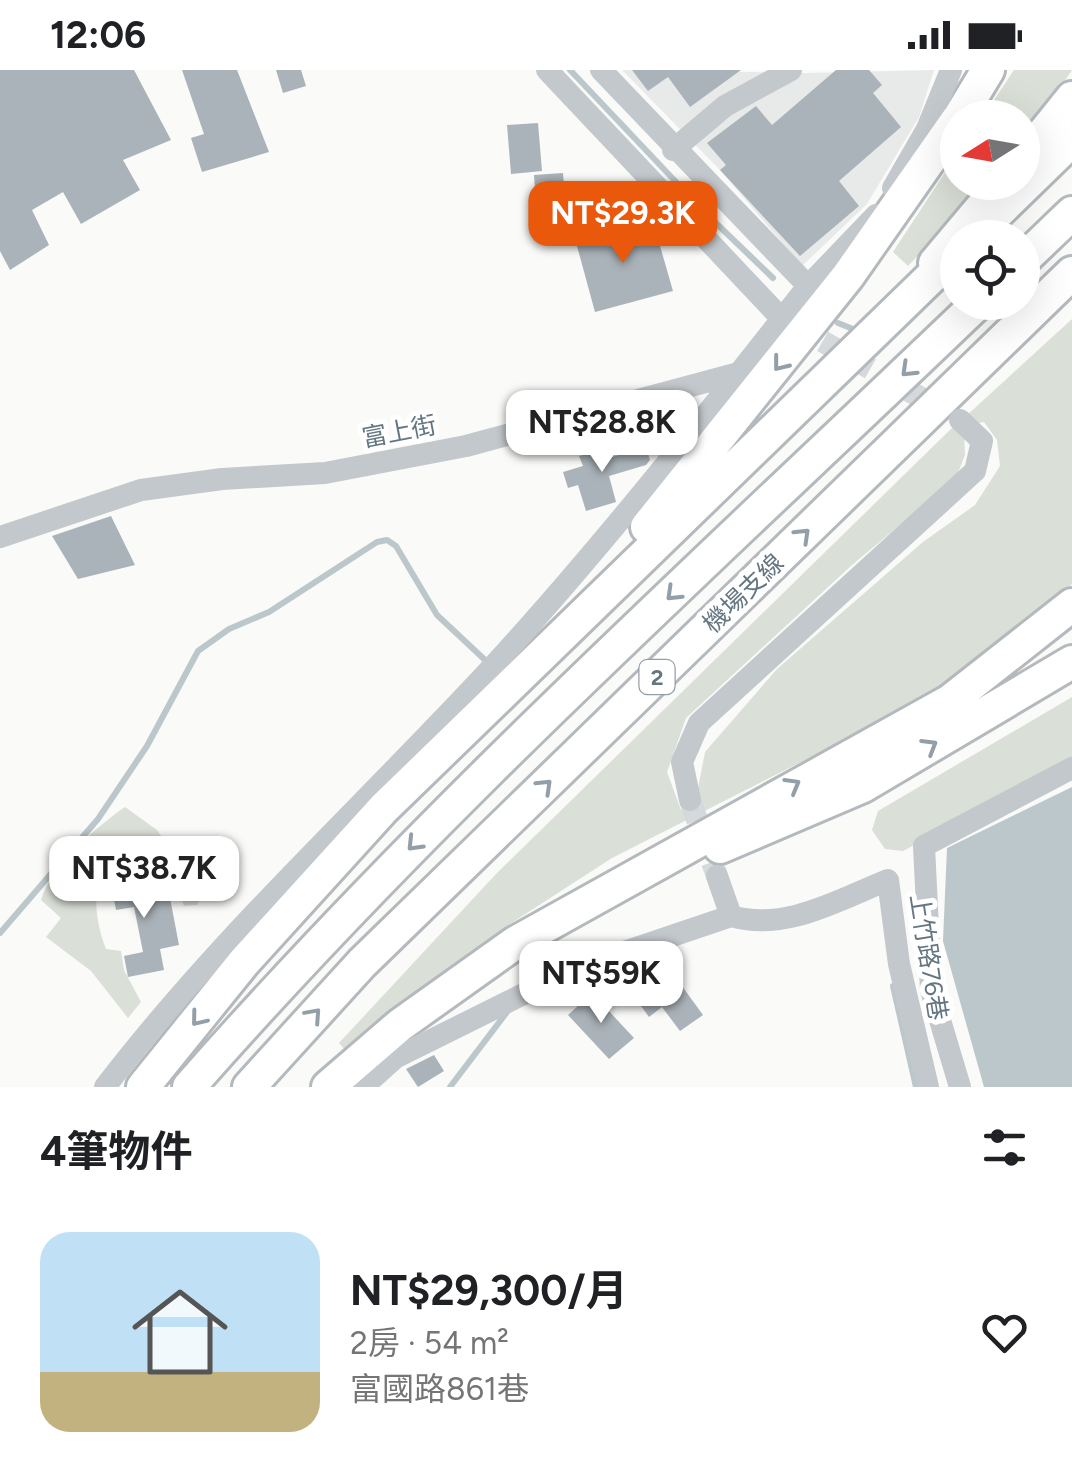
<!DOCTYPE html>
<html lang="zh-TW">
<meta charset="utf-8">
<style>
:root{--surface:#fff;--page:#f6f6f6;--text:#202124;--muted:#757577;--accent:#ea580c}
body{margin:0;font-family:Figtree,"Noto Sans TC",sans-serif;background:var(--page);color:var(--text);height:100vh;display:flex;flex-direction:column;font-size:38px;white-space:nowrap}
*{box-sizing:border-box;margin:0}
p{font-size:32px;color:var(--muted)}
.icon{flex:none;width:55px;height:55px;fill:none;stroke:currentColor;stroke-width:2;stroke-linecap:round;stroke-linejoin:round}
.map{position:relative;height:1017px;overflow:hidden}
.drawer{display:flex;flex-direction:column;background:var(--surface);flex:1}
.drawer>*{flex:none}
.needle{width:65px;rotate:259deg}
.fabs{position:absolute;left:940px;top:30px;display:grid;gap:20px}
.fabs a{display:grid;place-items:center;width:100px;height:100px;border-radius:50%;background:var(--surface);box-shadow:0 10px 40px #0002;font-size:50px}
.price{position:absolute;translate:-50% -85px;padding:0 22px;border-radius:20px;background:#fff;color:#222;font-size:32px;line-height:65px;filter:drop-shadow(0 2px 5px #0008)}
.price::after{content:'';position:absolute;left:50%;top:60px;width:30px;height:22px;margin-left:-15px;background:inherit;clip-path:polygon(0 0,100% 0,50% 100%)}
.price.active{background:var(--accent);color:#fff}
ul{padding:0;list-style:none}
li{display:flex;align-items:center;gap:30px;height:250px;padding:0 40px}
li span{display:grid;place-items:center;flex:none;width:280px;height:200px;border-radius:30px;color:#555}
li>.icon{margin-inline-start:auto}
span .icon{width:120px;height:120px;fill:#fffc;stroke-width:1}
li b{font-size:42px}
h2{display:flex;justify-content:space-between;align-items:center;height:120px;padding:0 40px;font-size:42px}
.status{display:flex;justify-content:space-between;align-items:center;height:70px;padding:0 50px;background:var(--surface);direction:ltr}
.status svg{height:28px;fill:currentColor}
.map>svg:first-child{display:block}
.built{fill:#e8e9e9}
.green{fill:#dadfd7}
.water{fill:#bbc7cb}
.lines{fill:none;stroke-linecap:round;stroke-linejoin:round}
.stream{stroke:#bbc7cb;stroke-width:6}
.building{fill:#aab3b9}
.minor-tunnel{stroke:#d5d9db;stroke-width:22;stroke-dasharray:22 11;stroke-linecap:butt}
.highway-casing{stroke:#b4b9bd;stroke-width:38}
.minor{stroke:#c3c8cc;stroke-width:22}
.highway{stroke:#fff;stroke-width:32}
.oneway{stroke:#939fa8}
.labels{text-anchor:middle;stroke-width:10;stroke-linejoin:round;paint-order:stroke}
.shield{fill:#fff;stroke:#939fa8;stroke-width:2.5}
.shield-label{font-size:22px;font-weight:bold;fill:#657683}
.street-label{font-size:25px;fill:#657683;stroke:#fff}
</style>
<div class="status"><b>12:06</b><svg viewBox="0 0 49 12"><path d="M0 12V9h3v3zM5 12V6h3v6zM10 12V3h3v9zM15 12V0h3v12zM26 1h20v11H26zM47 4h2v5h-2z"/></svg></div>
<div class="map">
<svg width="1072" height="1017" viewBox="0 0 1072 1017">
<rect width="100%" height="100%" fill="#fafaf8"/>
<!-- built -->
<path class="built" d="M622,0L806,3L934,0L919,47L867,134L802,196L720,100Z"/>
<!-- green -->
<path class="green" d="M1014,0H1072L1023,73L1022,48H982Z
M957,84L958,112L987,113L908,196L893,182Z
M1072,249V514L1012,568L909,637L612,788L507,856L345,980L339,973L496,804L955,355L964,363L965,385L956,408L852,495L686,648L667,702L681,740L696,729L705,682L777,599L923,472L975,435L1000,396L997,370L984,352L973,354L966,346Z
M1072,627V692L903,781L885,779L872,760L878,741Z
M125,737L157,760L203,824L197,835L184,836L175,808L158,787L104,794C91,819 96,854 106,879L121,881L124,900L141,932L128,948L91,901L46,867L61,848L41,830C52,795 95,758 125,737Z"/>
<!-- water -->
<path class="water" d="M1072,717V1017H984L943,871L947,778Z"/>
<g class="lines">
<!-- stream -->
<path class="stream" d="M570,0L677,113
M691,129L773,208
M838,253L853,259
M0,863L98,749L147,676L198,581L229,559L269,542L377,472L387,470L396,476L437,545L484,589
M893,916L916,1017
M450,1017L507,942"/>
</g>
<!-- building -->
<path class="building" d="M0,0H134L171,70L123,90L140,120L81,154L63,122L32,140L49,175L10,200L0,181Z
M182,0H237L269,82L202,102L191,68L204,64Z
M276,0H301L306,16L283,23Z
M632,0H741L690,37L668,7L648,21Z
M836,0H869L882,15L873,23L901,57L839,111L859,136L800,186L720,100L726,95L707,73L756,36L772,55Z
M538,53L542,101L511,104L507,55Z
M563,103L565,132L536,134L534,105Z
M654,155L673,221L595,242L574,165L605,156L608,167Z
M646,377L650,390L646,395L609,406L616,432L586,441L578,415L568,418L563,402L583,396L579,386L599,380L602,390Z
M111,446L135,495L78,509L52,466Z
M135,793L142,833L170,828L179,875L160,879L164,900L128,907L124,886L143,882L134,837L116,840L108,798Z
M660,886L703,945L680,961L662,937L649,947L623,911Z
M592,923L634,968L609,989L568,945Z
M434,985L444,1001L418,1017L406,999Z"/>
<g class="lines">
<!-- minor-tunnel -->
<path class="minor-tunnel" d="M794,255L944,341
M690,730L717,806"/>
<defs>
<path id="highway" d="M959,48L988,0
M1022,90L1072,28
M996,144L1072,70
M1022,191L1072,143
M935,193L1003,112
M647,457L848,206L958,49
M720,777L863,716L1072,592
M143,1017L244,892L384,738L958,181
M189,1017C434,738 711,489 979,232
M249,1017L362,893L1072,203
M328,1017L400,955L515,873L950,631L1072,535"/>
</defs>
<!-- highway casing -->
<use href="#highway" class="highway-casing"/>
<!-- minor -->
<path class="minor" d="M547,0L781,248
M673,80L725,36L791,0
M893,118L927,59L951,0
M808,216L876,145
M0,467L141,420L222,409L325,403L466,376L739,303L808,216L601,0
M690,730L682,692L699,653L975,401L982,371L960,350
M717,806L731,846C785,862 838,830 888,810L899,894L928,1017
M105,1017C222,864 365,735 495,594C581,500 660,403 739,303
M363,1017L395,988L574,899L731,846
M960,1017L931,920L924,776L1072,698"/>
<!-- highway -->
<use href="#highway" class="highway"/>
</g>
<!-- one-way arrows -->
<defs><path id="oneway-chevron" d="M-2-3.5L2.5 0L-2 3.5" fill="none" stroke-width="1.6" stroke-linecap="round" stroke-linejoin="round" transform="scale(2.5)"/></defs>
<g class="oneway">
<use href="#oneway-chevron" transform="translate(780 294) rotate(128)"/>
<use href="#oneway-chevron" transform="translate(908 300) rotate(136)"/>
<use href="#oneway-chevron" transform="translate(803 465) rotate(-44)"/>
<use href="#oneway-chevron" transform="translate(673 524) rotate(136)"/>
<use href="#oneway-chevron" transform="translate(930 676) rotate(-31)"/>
<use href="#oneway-chevron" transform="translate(793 715) rotate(-30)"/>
<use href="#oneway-chevron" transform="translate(545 716) rotate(-44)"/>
<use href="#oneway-chevron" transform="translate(414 774) rotate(134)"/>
<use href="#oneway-chevron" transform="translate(314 945) rotate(-48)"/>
<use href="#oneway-chevron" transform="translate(198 949) rotate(129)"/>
</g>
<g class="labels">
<!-- shield labels -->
<rect class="shield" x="639.5" y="590" width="35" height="34" rx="8"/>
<g class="shield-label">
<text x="657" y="615">2</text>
</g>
<!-- street labels -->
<g class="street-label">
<text transform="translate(399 361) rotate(-11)" y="9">富上街</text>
<text transform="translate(743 523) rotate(-44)" y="9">機場支線</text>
<text transform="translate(929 887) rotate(81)" y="9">上竹路76巷</text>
</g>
</g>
</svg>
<div class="fabs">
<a><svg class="needle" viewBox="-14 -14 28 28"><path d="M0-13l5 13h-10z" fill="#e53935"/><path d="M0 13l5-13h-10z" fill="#757577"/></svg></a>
<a><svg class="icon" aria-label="locate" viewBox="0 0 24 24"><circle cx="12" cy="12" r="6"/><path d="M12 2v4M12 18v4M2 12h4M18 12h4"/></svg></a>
</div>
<b class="price active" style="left:623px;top:196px">NT$29.3K</b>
<b class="price" style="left:602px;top:405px">NT$28.8K</b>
<b class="price" style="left:144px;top:851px">NT$38.7K</b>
<b class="price" style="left:601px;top:956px">NT$59K</b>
</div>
<section class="drawer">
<h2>4筆物件<svg class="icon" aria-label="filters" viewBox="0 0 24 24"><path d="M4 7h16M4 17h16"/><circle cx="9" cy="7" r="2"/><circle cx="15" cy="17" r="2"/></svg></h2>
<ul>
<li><span style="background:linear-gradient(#bfe0f5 70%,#c2b280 0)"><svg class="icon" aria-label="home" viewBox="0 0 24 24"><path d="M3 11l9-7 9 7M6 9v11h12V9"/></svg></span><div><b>NT$29,300/月</b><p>2房 · 54 m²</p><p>富國路861巷</p></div><svg class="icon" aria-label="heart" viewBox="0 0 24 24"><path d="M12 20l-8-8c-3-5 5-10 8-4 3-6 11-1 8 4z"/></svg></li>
</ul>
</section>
